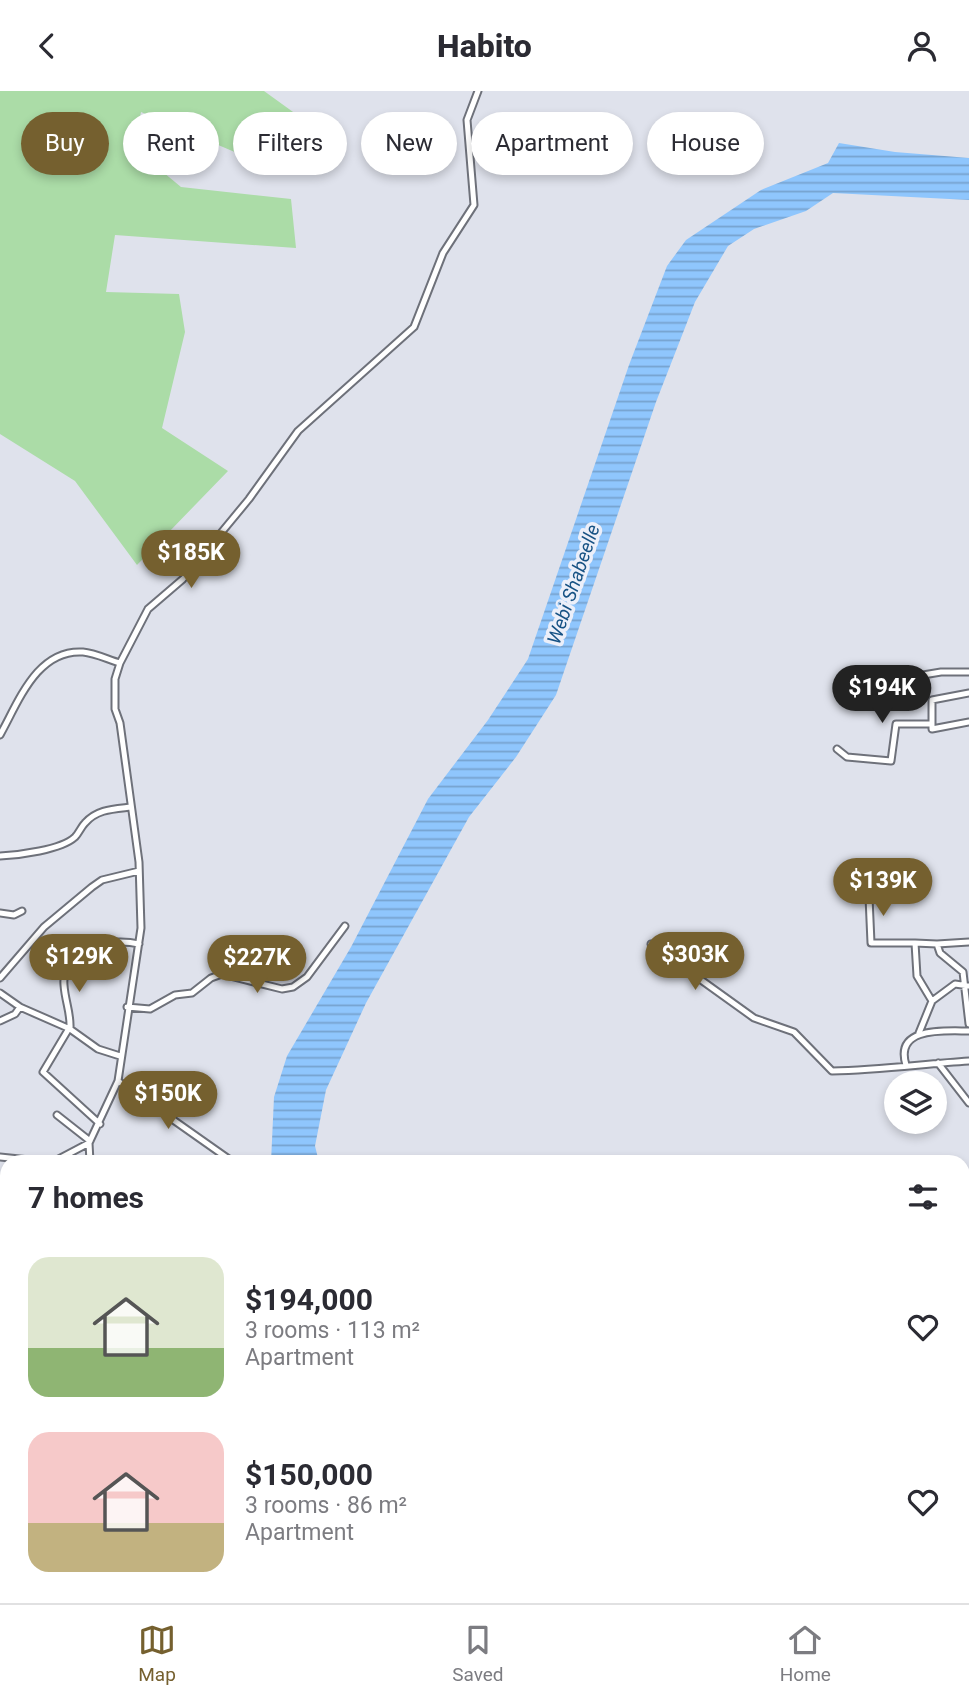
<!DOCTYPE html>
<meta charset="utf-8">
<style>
:root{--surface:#fff;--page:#f2f2f3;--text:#2b2b33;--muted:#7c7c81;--line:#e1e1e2;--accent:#75602f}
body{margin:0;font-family:Roboto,sans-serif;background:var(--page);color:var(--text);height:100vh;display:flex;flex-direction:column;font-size:26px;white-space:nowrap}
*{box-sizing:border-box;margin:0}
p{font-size:23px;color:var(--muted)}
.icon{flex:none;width:38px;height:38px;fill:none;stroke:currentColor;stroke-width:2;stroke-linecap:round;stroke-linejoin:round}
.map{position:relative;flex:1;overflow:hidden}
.panel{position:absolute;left:0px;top:1064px;width:970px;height:448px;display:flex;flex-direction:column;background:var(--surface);border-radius:21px 21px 0 0;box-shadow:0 4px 10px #0003}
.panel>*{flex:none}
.top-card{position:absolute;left:21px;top:21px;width:928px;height:63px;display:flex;gap:14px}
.controls{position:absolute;left:884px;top:980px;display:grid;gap:14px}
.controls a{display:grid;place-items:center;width:63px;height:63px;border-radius:50%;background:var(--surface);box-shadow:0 4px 10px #0003;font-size:35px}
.price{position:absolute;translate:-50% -60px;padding:0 16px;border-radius:24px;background:var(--accent);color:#fff;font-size:23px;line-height:46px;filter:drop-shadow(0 2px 4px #0008)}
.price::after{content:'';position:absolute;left:50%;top:42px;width:21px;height:16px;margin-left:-10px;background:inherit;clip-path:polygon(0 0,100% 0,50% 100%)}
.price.current{background:#222;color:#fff}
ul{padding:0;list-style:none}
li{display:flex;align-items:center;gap:21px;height:175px;padding:0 28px}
li span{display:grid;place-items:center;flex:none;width:196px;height:140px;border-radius:21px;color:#555}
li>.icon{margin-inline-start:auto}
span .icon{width:84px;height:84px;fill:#fffc;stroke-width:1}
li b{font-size:30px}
h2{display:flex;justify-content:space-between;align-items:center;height:84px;padding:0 28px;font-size:30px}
.chip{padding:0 24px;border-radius:32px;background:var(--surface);box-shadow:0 4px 10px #0003;font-size:24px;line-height:63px}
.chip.current{background:var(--accent);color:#fff}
header{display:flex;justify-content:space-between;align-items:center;height:91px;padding:0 28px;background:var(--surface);font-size:32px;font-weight:800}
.tabs{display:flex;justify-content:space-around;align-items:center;height:98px;border-top:2px solid var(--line);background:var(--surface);font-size:19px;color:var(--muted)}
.tabs a{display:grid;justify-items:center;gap:4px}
.tabs .current{color:var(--accent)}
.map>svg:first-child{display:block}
.green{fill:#abdca7}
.water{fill:url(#water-rules)}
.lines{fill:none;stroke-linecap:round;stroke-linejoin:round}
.minor-casing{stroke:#6e717a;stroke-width:9}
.minor{stroke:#fff;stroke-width:5}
.labels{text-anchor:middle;stroke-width:7;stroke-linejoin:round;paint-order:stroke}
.water-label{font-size:19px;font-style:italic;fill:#175284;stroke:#eceff9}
</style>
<header><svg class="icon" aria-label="back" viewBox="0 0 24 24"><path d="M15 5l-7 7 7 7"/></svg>Habito<svg class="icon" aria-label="person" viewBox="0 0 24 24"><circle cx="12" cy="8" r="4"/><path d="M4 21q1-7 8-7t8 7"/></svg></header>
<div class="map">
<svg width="969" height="1512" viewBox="0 0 969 1512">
<defs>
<pattern id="water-rules" width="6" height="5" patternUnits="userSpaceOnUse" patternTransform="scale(1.75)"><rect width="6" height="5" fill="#8fc6fd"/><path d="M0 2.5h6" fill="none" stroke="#76a2ce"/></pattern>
</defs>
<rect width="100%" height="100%" fill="#dfe2ec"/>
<!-- green -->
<path class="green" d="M0,0H264L300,26L251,68L141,21L134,57L181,96L291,108L296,157L115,144L106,201L179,203L185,241L162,337L228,380L137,474L75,390L0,343Z"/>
<!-- water -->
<path class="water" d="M839,52L895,61L969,67V109L833,102L806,120L754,138L728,155L695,211L656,311L556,604L516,666L469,726L366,912L326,999L315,1055L319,1071H271L274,1006L287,965L351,856L428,708L488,629L528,568L629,274L667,175L686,149L761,99L828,72Z"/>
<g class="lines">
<defs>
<path id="minor" d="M969,602L932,609V638L969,631
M878,614L893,589L941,581H969
M0,644C19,610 37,558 83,561C95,562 109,569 120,572
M837,658L847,666L891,670L896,633H932
M0,765C19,764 61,759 75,746C79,742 81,736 85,732C97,718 114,718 131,716
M881,791L883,803L869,806L871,852H915
M0,822L14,824L22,820
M969,851L937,853L940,862L963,881L969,933
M651,853L754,927L794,941L832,980C879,979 923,973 969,970
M0,887L44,836L92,796L102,789L139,780
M0,902L20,916L70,938L98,958L120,965
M932,910L955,893L969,895
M127,916L150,918L175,904L192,902L211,887L222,883L282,898L293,896L307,886L345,835
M0,930L15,923L20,916
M70,938C71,922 65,910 64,894C61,856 110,846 139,853
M68,939L43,981L100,1033
M919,942L932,910L917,885L915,852L937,853
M938,972L969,1012
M906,974C894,935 945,940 969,940
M118,990L233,1071
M57,1024L90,1050
M0,1066L49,1071
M53,1071L89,1052
M90,1071L89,1052L118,990L141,837L139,771L120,632L115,618V588L120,572L148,518L183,488L249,408L298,340L414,236L443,162L474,114L467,29L478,0
M0,1187L7,1188
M0,1262L7,1261
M0,1314L7,1313
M0,1376L7,1375
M0,1430L7,1429
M962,1448L965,1442
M170,1505L172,1512
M219,1505L220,1512
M376,1505L396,1510L434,1505
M495,1505V1512
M629,1505L651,1512
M947,1505L969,1509
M0,1507L12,1505
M30,1512L31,1505
M110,1512L111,1505
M312,1512V1505
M567,1512V1505
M661,1512L664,1505
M892,1512L901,1505"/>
</defs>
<!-- minor casing -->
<use href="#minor" class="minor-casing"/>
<!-- minor -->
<use href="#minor" class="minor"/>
</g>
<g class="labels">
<!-- water labels -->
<g class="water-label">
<text transform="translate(573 493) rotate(-71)" y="7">Webi Shabeelle</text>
</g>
</g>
</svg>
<div class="controls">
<a><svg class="icon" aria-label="layers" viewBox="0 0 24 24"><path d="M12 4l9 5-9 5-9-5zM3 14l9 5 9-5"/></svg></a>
</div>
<b class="price" style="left:191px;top:499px">$185K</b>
<b class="price current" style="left:882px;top:634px">$194K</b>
<b class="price" style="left:883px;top:827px">$139K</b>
<b class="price" style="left:695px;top:901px">$303K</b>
<b class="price" style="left:79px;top:903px">$129K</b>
<b class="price" style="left:257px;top:904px">$227K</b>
<b class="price" style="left:168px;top:1040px">$150K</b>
<div class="top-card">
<a class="chip current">Buy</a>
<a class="chip">Rent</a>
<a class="chip">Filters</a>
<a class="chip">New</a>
<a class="chip">Apartment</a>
<a class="chip">House</a>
</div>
<section class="panel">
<h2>7 homes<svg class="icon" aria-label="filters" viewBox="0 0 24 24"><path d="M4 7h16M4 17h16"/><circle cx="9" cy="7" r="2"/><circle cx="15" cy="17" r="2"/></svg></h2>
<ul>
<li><span style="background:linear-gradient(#dfe7d0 65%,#8fb573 0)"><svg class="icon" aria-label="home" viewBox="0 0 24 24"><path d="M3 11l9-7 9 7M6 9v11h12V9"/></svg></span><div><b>$194,000</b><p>3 rooms · 113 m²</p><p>Apartment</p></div><svg class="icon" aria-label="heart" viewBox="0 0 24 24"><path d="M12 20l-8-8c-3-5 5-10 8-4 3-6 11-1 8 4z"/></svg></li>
<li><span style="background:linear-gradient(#f6c9c9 65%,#c2b280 0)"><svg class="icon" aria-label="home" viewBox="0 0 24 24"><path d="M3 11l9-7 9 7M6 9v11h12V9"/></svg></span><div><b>$150,000</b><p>3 rooms · 86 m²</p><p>Apartment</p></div><svg class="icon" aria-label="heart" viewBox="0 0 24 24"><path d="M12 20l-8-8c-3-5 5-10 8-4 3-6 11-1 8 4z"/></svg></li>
</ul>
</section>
</div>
<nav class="tabs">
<a class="current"><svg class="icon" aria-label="map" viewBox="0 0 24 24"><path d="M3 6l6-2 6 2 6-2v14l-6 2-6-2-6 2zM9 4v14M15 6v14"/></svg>Map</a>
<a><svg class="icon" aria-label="saved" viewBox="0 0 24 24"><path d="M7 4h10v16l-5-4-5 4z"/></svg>Saved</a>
<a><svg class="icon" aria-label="home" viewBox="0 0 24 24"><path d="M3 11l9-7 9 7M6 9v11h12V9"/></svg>Home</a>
</nav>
